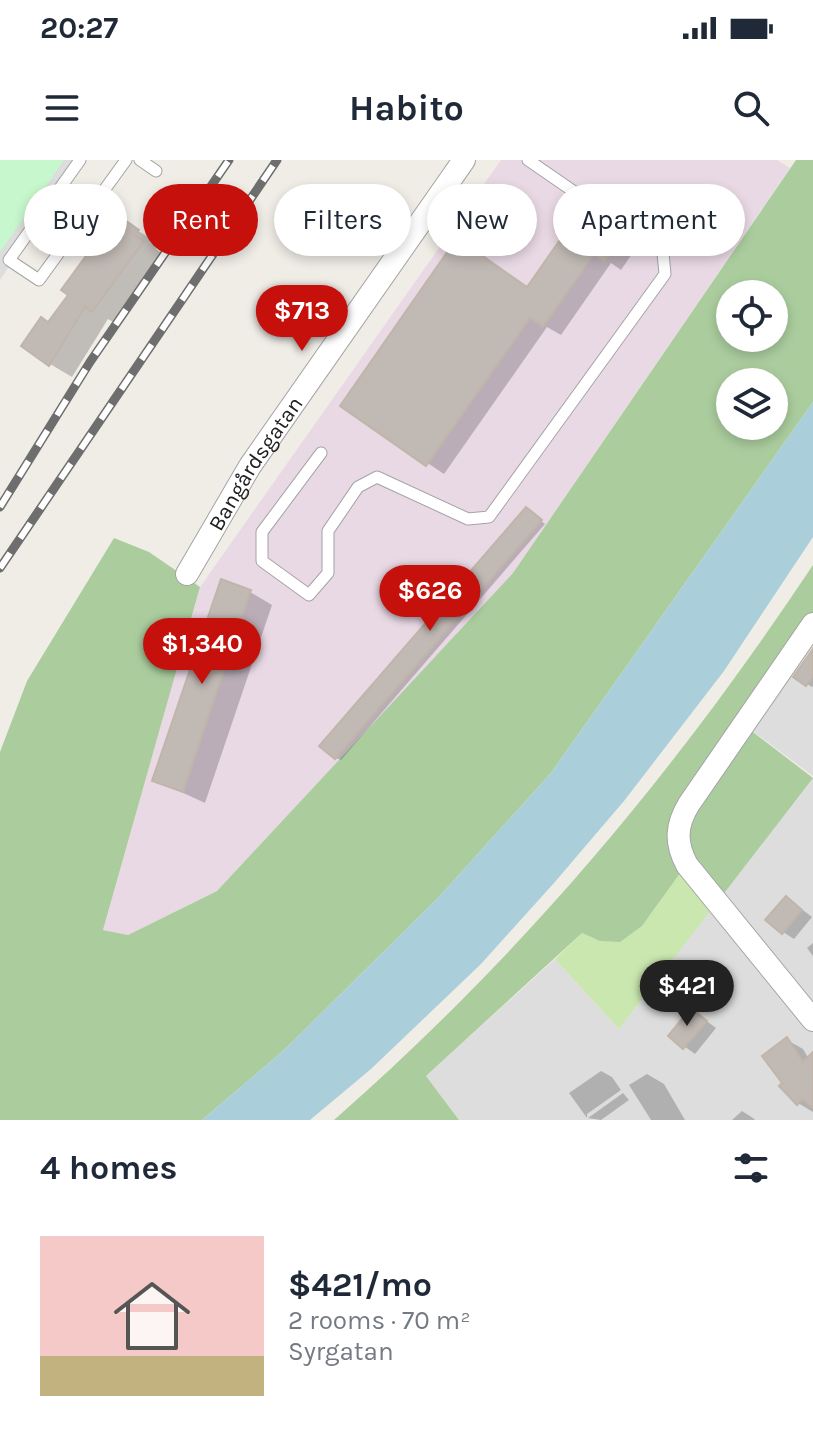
<!DOCTYPE html>
<meta charset="utf-8">
<style>
:root{--surface:#fff;--page:#f2f2f3;--text:#1f2937;--muted:#747a83;--accent:#c5100b}
body{margin:0;font-family:Karla,sans-serif;background:var(--page);color:var(--text);height:100vh;display:flex;flex-direction:column;font-size:30px;white-space:nowrap}
*{box-sizing:border-box;margin:0}
p{font-size:26px;color:var(--muted)}
.icon{flex:none;width:44px;height:44px;fill:none;stroke:currentColor;stroke-width:2;stroke-linecap:round;stroke-linejoin:round}
.map{position:relative;height:960px;overflow:hidden}
.drawer{display:flex;flex-direction:column;background:var(--surface);flex:1}
.drawer>*{flex:none}
.top-card{position:absolute;left:24px;top:24px;width:766px;height:72px;display:flex;gap:16px}
.fabs{position:absolute;left:716px;top:120px;display:grid;gap:16px}
.fabs a{display:grid;place-items:center;width:72px;height:72px;border-radius:50%;background:var(--surface);box-shadow:0 4px 12px #0003;font-size:40px}
.price{position:absolute;translate:-50% -68px;padding:0 18px;border-radius:28px;background:var(--accent);color:#fff;font-size:26px;line-height:52px;filter:drop-shadow(0 2px 4px #0008)}
.price::after{content:'';position:absolute;left:50%;top:48px;width:24px;height:18px;margin-left:-12px;background:inherit;clip-path:polygon(0 0,100% 0,50% 100%)}
.price.selected{background:#222;color:#fff}
ul{padding:0;list-style:none}
li{display:flex;align-items:center;gap:24px;height:200px;padding:0 40px}
li span{display:grid;place-items:center;flex:none;width:224px;height:160px;border-radius:0px;color:#555}
li>.icon{margin-inline-start:auto}
span .icon{width:96px;height:96px;fill:#fffc;stroke-width:1}
li b{font-size:34px}
h2{display:flex;justify-content:space-between;align-items:center;height:96px;padding:0 40px;font-size:34px}
.tag{padding:0 28px;border-radius:36px;background:var(--surface);box-shadow:0 4px 12px #0003;font-size:28px;line-height:72px}
.tag.selected{background:var(--accent);color:#fff}
.status{display:flex;justify-content:space-between;align-items:center;height:56px;padding:0 40px;background:var(--surface);direction:ltr}
.status svg{height:22px;fill:currentColor}
header{display:flex;justify-content:space-between;align-items:center;height:104px;padding:0 40px;background:var(--surface);font-size:36px;font-weight:700}
.map>svg:first-child{display:block}
.residential{fill:#dedddd}
.industrial{fill:#e9d9e5}
.grass{fill:#cae7b0}
.forest{fill:#abcd9e;fill-rule:evenodd}
.park{fill:#c7f7cc}
.water{fill:#aacfdb}
.shadow{fill:#0003}
.building{fill:#c1b9b4;stroke:#c1b5aa;stroke-width:2}
.lines{fill:none;stroke-linecap:round;stroke-linejoin:round}
.lane-casing{stroke:#a4a4a4;stroke-width:13}
.street-casing{stroke:#a4a4a4;stroke-width:24}
.lane{stroke:#fff;stroke-width:11}
.street{stroke:#fff;stroke-width:22}
.rail-casing{stroke:#6e6e6e;stroke-width:9}
.rail{stroke:#fff;stroke-width:6;stroke-dasharray:18;stroke-linecap:butt}
.labels{text-anchor:middle;stroke-width:8;stroke-linejoin:round;paint-order:stroke}
.street-label{font-size:22px;fill:#202020;stroke:#fff}
</style>
<div class="status"><b>20:27</b><svg viewBox="0 0 49 12"><path d="M0 12V9h3v3zM5 12V6h3v6zM10 12V3h3v9zM15 12V0h3v12zM26 1h20v11H26zM47 4h2v5h-2z"/></svg></div>
<header><svg class="icon" aria-label="menu" viewBox="0 0 24 24"><path d="M4 6h16M4 12h16M4 18h16"/></svg>Habito<svg class="icon" aria-label="search" viewBox="0 0 24 24"><circle cx="10" cy="10" r="6"/><path d="M15 15l6 6"/></svg></header>
<div class="map">
<svg width="813" height="960" viewBox="0 0 813 960">
<rect width="100%" height="100%" fill="#f0ede7"/>
<!-- residential -->
<path class="residential" d="M0,0H80L0,120Z
M813,473V616L750,569Z
M813,618V960H459L426,916L555,799L619,869Z"/>
<!-- industrial -->
<path class="industrial" d="M501,0H777L790,8L513,413L217,731L128,775L103,770L200,427Z"/>
<!-- grass -->
<path class="grass" d="M683,709L715,745L619,869L555,799L582,773C638,801 652,744 683,709Z"/>
<!-- forest -->
<path class="forest" d="M796,0H813V242L551,613L438,738L283,891L202,960H0V592L27,521L114,378L149,392L200,427L103,770L128,775L217,731L513,413ZM730,134H774V178H730ZM730,222H774V266H730Z
M813,405V453L680,647L683,709L642,766L620,782L600,781L582,773L426,916L459,960H334C524,793 673,615 813,405Z
M749,569L813,618L722,736L683,680L684,662Z"/>
<!-- park -->
<path class="park" d="M0,0H64L0,92Z"/>
<!-- water -->
<path class="water" d="M813,242V377L724,511L624,641L554,723L481,804L371,909L310,960H202L283,891L438,738L551,613Z"/>
<!-- shadow -->
<path class="shadow" d="M598,62L636,88L621,110L611,103L561,175L547,167L444,314L342,246L529,129Z
M125,63L160,84L156,89L164,95L115,163L108,159L72,217L50,204V164Z
M531,353L545,364L341,600L336,598Z
M250,432L272,445L205,643L155,620Z
M813,497V526L812,527L796,517Z
M787,738L812,757L794,779L783,772Z
M813,783V796L807,788Z
M692,850L716,868L695,894L670,876Z
M787,880L803,889L809,899L813,895V952L798,943L784,923Z
M601,911L612,917L621,930L587,954V958L569,933Z
M647,914L664,924L685,960H651L629,925Z
M623,933L629,940L601,960L588,958Z
M742,951L753,958L755,960H732Z"/>
<!-- building -->
<path class="building" d="M581,50L621,77L604,102L594,94L543,167L530,158L426,306L340,246L457,78L527,127Z
M113,59L121,65L125,60L139,70L135,75L144,81L92,152L85,147L49,206L21,186L41,157L48,162L68,135L61,130Z
M526,347L542,360L335,599L319,586Z
M221,419L251,430L183,632L152,621Z
M813,489V516L806,526L793,517Z
M786,736L802,750L782,774L765,760Z
M691,848L707,861L683,889L668,876Z
M787,877L803,902L813,892V948L803,939L797,945L779,926L782,923L762,896Z"/>
<g class="lines">
<defs>
<path id="lane" d="M80,0L9,100L39,120L126,0
M140,0L156,11
M321,293L262,372V401L309,435L328,413V371L358,327L377,317L468,359L489,357L665,114L663,93L528,0"/>
<g id="street">
<path id="s1" d="M187,414L250,306L464,0"/>
<path d="M813,464L689,644C676,665 675,683 687,705L813,860"/>
</g>
</defs>
<!-- lane casing -->
<use href="#lane" class="lane-casing"/>
<!-- street casing -->
<use href="#street" class="street-casing"/>
<!-- lane -->
<use href="#lane" class="lane"/>
<!-- street -->
<use href="#street" class="street"/>
<defs>
<path id="rail" d="M0,347L90,202L229,0
M0,408L277,0"/>
</defs>
<!-- rail casing -->
<use href="#rail" class="rail-casing"/>
<!-- rail -->
<use href="#rail" class="rail"/>
</g>
<g class="labels">
<!-- street labels -->
<g class="street-label">
<text dy="8" stroke="none"><textPath href="#s1" startOffset="130">Bangårdsgatan</textPath></text>
</g>
</g>
</svg>
<div class="fabs">
<a><svg class="icon" aria-label="locate" viewBox="0 0 24 24"><circle cx="12" cy="12" r="6"/><path d="M12 2v4M12 18v4M2 12h4M18 12h4"/></svg></a>
<a><svg class="icon" aria-label="layers" viewBox="0 0 24 24"><path d="M12 4l9 5-9 5-9-5zM3 14l9 5 9-5"/></svg></a>
</div>
<b class="price" style="left:302px;top:193px">$713</b>
<b class="price" style="left:430px;top:473px">$626</b>
<b class="price" style="left:202px;top:526px">$1,340</b>
<b class="price selected" style="left:687px;top:868px">$421</b>
<div class="top-card">
<a class="tag">Buy</a>
<a class="tag selected">Rent</a>
<a class="tag">Filters</a>
<a class="tag">New</a>
<a class="tag">Apartment</a>
</div>
</div>
<section class="drawer">
<h2>4 homes<svg class="icon" aria-label="filters" viewBox="0 0 24 24"><path d="M4 7h16M4 17h16"/><circle cx="9" cy="7" r="2"/><circle cx="15" cy="17" r="2"/></svg></h2>
<ul>
<li><span style="background:linear-gradient(#f6c9c9 75%,#c2b280 0)"><svg class="icon" aria-label="home" viewBox="0 0 24 24"><path d="M3 11l9-7 9 7M6 9v11h12V9"/></svg></span><div><b>$421/mo</b><p>2 rooms · 70 m²</p><p>Syrgatan</p></div></li>
</ul>
</section>
